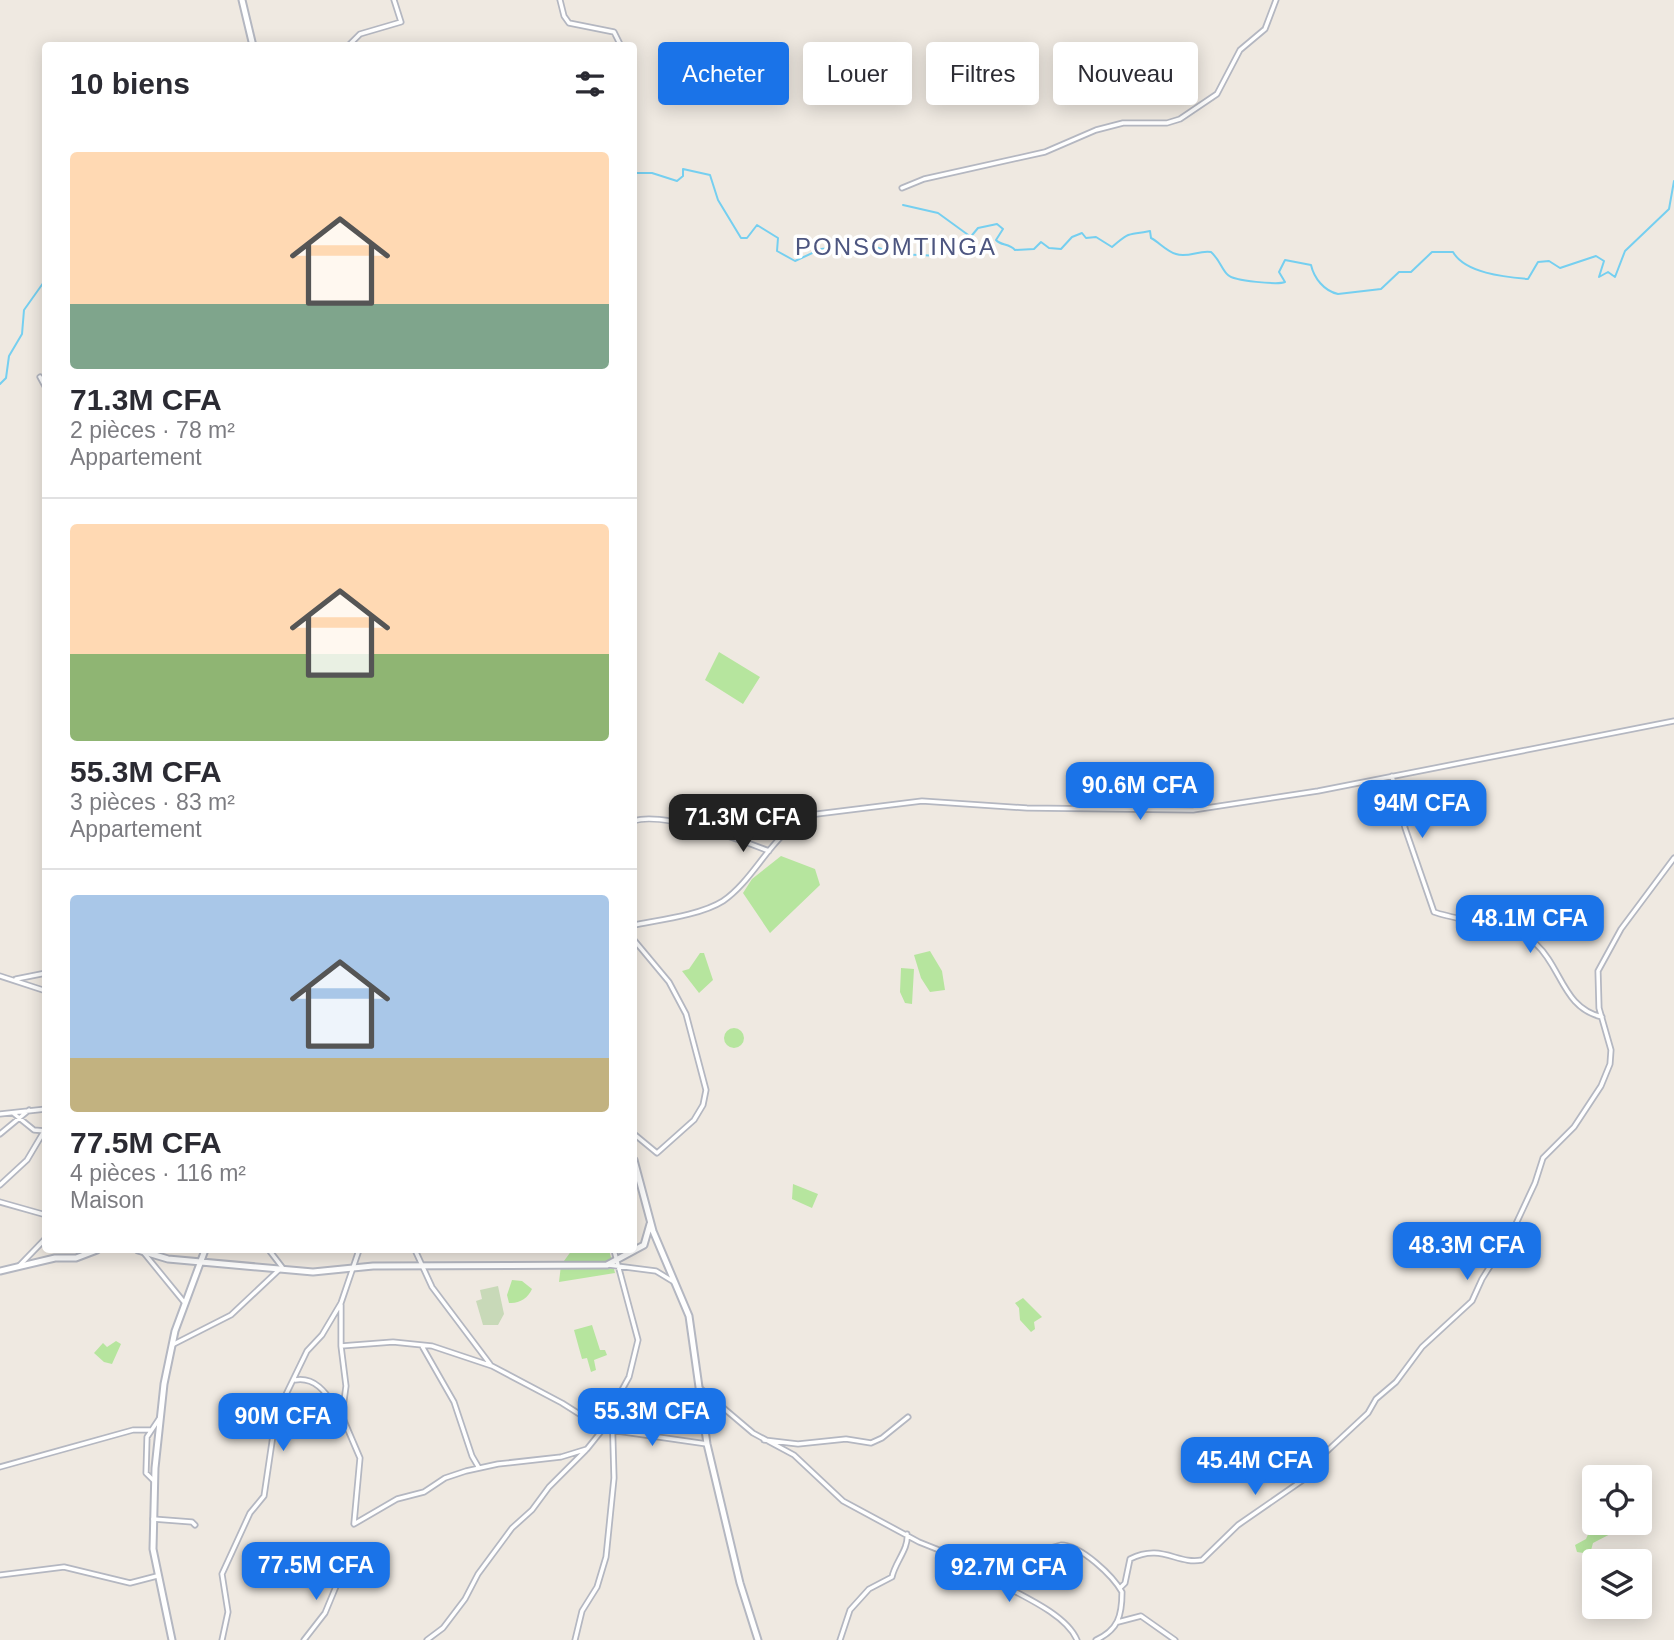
<!DOCTYPE html>
<html lang="fr">
<meta charset="utf-8">
<style>
:root{--surface:#fff;--page:#f7f7f7;--text:#2b2b33;--muted:#7c7c81;--line:#e1e1e2;--accent:#1a73e8}
body{margin:0;font-family:Arial,sans-serif;background:var(--page);color:var(--text);height:100vh;display:flex;flex-direction:column;font-size:26px;white-space:nowrap}
*{box-sizing:border-box;margin:0}
p{font-size:23px;color:var(--muted)}
.icon{flex:none;width:38px;height:38px;fill:none;stroke:currentColor;stroke-width:2;stroke-linecap:round;stroke-linejoin:round}
.map{position:relative;flex:1;overflow:hidden}
.details{position:absolute;left:42px;top:42px;width:595px;height:1211px;display:flex;flex-direction:column;background:var(--surface);border-radius:7px;box-shadow:0 4px 18px #0003}
.details>*{flex:none}
.hud{position:absolute;left:658px;top:42px;width:665px;height:63px;display:flex;gap:14px}
.fabs{position:absolute;left:1582px;top:1465px;display:grid;gap:14px}
.fabs a{display:grid;place-items:center;width:70px;height:70px;border-radius:7px;background:var(--surface);box-shadow:0 4px 18px #0003;font-size:35px}
.price{position:absolute;translate:-50% -60px;padding:0 16px;border-radius:14px;background:var(--accent);color:#fff;font-size:23px;line-height:46px;filter:drop-shadow(0 2px 4px #0008)}
.price::after{content:'';position:absolute;left:50%;top:42px;width:21px;height:16px;margin-left:-10px;background:inherit;clip-path:polygon(0 0,100% 0,50% 100%)}
.price.current{background:#222;color:#fff}
ul{padding:0;list-style:none}
li{display:grid;align-content:center;gap:14px;height:371px;padding:0 28px}
li+li{border-top:2px solid var(--line)}
li span{display:grid;place-items:center;height:217px;border-radius:7px;color:#555}
li>.icon{margin-inline-start:auto}
span .icon{width:126px;height:126px;fill:#fffc;stroke-width:1}
li b{font-size:30px}
h2{display:flex;justify-content:space-between;align-items:center;height:84px;padding:0 28px;font-size:30px}
.chip{padding:0 24px;border-radius:7px;background:var(--surface);box-shadow:0 4px 18px #0003;font-size:24px;line-height:63px}
.chip.current{background:var(--accent);color:#fff}
.map>svg:first-child{display:block}
.green{fill:#b6e59e}
.cemetery{fill:#c8d9b8}
.lines{fill:none;stroke-linecap:round;stroke-linejoin:round}
.stream{stroke:#75cff0;stroke-width:2}
.street-casing{stroke:#b4b7c1;stroke-width:7}
.secondary-casing{stroke:#b4b7c1;stroke-width:9}
.street{stroke:#fff;stroke-width:3.5}
.secondary{stroke:#fff;stroke-width:5}
.labels{text-anchor:middle;stroke-width:7;stroke-linejoin:round;paint-order:stroke}
.quarter-label{font-size:24px;letter-spacing:2px;fill:#4d5680;stroke:#fff}
</style>
<div class="map">
<svg width="1674" height="1640" viewBox="0 0 1674 1640">
<rect width="100%" height="100%" fill="#efe9e1"/>
<!-- green -->
<path class="green" d="M719,652L760,677L743,704L705,680Z
M781,856L815,869L820,885L770,933L743,893L752,879Z
M930,951L942,971L945,990L930,992L921,978L914,955Z
M700,953H704L713,980L699,993L682,971L689,969Z
M901,968L914,969L912,1004L905,1003L900,992Z
M724 1038a10 10 0 1 1 20 0a10 10 0 1 1-20 0Z
M793,1184L818,1194L812,1208L792,1199Z
M572,1250H609L615,1273L559,1282L561,1265Z
M512,1280L522,1281L532,1289C528,1298 519,1304 509,1303L507,1295Z
M1023,1298L1042,1317L1034,1322L1035,1329L1031,1332L1020,1320L1019,1308L1015,1303Z
M592,1325L600,1350H605L607,1355L594,1360L596,1370L591,1372L587,1358L582,1359L574,1330Z
M116,1341L121,1344L112,1364L104,1362L94,1353L103,1343L107,1347Z
M1610,1523H1623L1618,1530L1593,1543L1590,1554L1577,1552L1575,1545L1586,1539L1590,1530L1598,1528L1606,1532L1612,1527Z"/>
<!-- cemetery -->
<path class="cemetery" d="M498,1286L504,1314L498,1325H483L476,1301L482,1299L480,1290Z"/>
<g class="lines">
<!-- stream -->
<path class="stream" d="M634,173H652L677,181L683,176V169L710,175L718,200L741,238H747L757,225L778,238L777,251L795,261L821,249L867,244L896,254L941,256L968,240L978,228L997,224L1003,229L996,240C1001,246 1009,243 1015,250L1034,249L1041,242L1049,248L1061,249L1072,237L1082,233L1086,238L1096,237L1112,247C1132,230 1127,236 1150,231L1151,238C1159,242 1166,251 1176,254C1188,258 1199,250 1211,252C1220,260 1222,270 1228,275C1234,281 1278,285 1285,282L1279,272L1285,260L1311,265C1314,278 1324,291 1338,294L1381,289L1399,272H1411L1432,252H1453C1465,273 1504,277 1528,279L1538,262L1549,261L1560,268L1596,256L1604,261L1599,277L1608,272L1615,277L1625,251L1669,209L1674,181
M903,205L938,213L971,237
M0,384L6,378L9,356L22,334L24,310L46,279"/>
<defs>
<path id="street" d="M560,0L564,16L569,23L614,32L621,46
M348,46L360,34L401,22L394,0
M902,188L924,179L1045,152L1096,130L1123,123H1167L1180,119L1217,94L1240,50L1265,29L1276,0
M40,377L46,388
M1392,776L1405,828L1434,912C1459,921 1517,926 1536,944C1562,968 1563,1008 1602,1017
M634,821C662,811 741,840 769,851
M634,925C659,920 701,915 723,901C758,877 774,826 817,814L922,801L1027,808L1193,810L1318,791L1674,721
M634,940L669,982L686,1014L706,1090L703,1105L694,1120L657,1153L634,1134
M0,976L46,991
M16,979L46,973
M13,1113L34,1130L46,1131
M0,1114L46,1109
M0,1134L29,1110
M0,1185L27,1160L43,1133
M0,1202L46,1215
M415,1250L432,1287L490,1364
M144,1253L184,1302
M609,1265L656,1271L674,1282
M19,1266L46,1238
M341,1305V1346L346,1386L342,1416L360,1458L354,1523
M172,1345L231,1315L282,1267L269,1250
M341,1346L393,1342L432,1346L492,1366L562,1403L603,1429L707,1444
M422,1346L454,1402L472,1456L479,1468
M295,1380C318,1376 329,1398 341,1414
M701,1389L753,1433L794,1455L843,1501L919,1542L959,1558L977,1559L1015,1558L1061,1545C1081,1545 1113,1576 1122,1592C1122,1616 1118,1630 1096,1640
M764,1440L798,1444L846,1439L871,1443L882,1438L908,1417
M0,1467L133,1430H151
M154,1481L146,1473L147,1437L159,1419
M153,1519L192,1522L195,1525
M354,1524L397,1499L424,1492L445,1478L466,1471L498,1464L561,1457L587,1449L603,1429
M961,1560C991,1585 1063,1606 1077,1640
M0,1575L64,1567L130,1583L157,1576
M1120,1588L1125,1583L1130,1559C1162,1543 1177,1565 1202,1560L1238,1525L1313,1473L1325,1453L1368,1413L1376,1399L1396,1382L1422,1347L1472,1301L1482,1279L1514,1228L1535,1183L1543,1158L1574,1127L1601,1086L1610,1064L1611,1050L1599,1008L1598,971L1621,929L1674,858
M1118,1622L1141,1616L1175,1640
M222,1640L228,1612L222,1574L250,1513L264,1496L276,1415L307,1351L322,1335L341,1303L359,1250
M304,1640L325,1613L342,1572
M427,1640L443,1628L465,1599L478,1574L512,1528L532,1510L549,1487L586,1450
M575,1640L582,1611L597,1587L606,1557L614,1478L612,1408L629,1377L638,1340L614,1250
M840,1640L850,1610L869,1589L892,1577C895,1562 909,1549 907,1534"/>
<path id="secondary" d="M242,0L253,46
M634,1160L653,1231L689,1316L707,1444L740,1583L758,1640
M138,1250L168,1259L313,1272L373,1266L607,1265L644,1245L650,1224
M0,1271L55,1258H76L97,1250
M172,1640L153,1549L155,1468L164,1384L175,1331L205,1250"/>
</defs>
<!-- street casing -->
<use href="#street" class="street-casing"/>
<!-- secondary casing -->
<use href="#secondary" class="secondary-casing"/>
<!-- street -->
<use href="#street" class="street"/>
<!-- secondary -->
<use href="#secondary" class="secondary"/>
</g>
<g class="labels">
<!-- quarter labels -->
<g class="quarter-label">
<text x="896" y="255">PONSOMTINGA</text>
</g>
</g>
</svg>
<div class="fabs">
<a><svg class="icon" aria-label="locate" viewBox="0 0 24 24"><circle cx="12" cy="12" r="6"/><path d="M12 2v4M12 18v4M2 12h4M18 12h4"/></svg></a>
<a><svg class="icon" aria-label="layers" viewBox="0 0 24 24"><path d="M12 4l9 5-9 5-9-5zM3 14l9 5 9-5"/></svg></a>
</div>
<b class="price" style="left:1140px;top:822px">90.6M CFA</b>
<b class="price" style="left:1422px;top:840px">94M CFA</b>
<b class="price current" style="left:743px;top:854px">71.3M CFA</b>
<b class="price" style="left:1530px;top:955px">48.1M CFA</b>
<b class="price" style="left:1467px;top:1282px">48.3M CFA</b>
<b class="price" style="left:652px;top:1448px">55.3M CFA</b>
<b class="price" style="left:283px;top:1453px">90M CFA</b>
<b class="price" style="left:1255px;top:1497px">45.4M CFA</b>
<b class="price" style="left:316px;top:1602px">77.5M CFA</b>
<b class="price" style="left:1009px;top:1604px">92.7M CFA</b>
<div class="hud">
<a class="chip current">Acheter</a>
<a class="chip">Louer</a>
<a class="chip">Filtres</a>
<a class="chip">Nouveau</a>
</div>
<section class="details">
<h2>10 biens<svg class="icon" aria-label="filters" viewBox="0 0 24 24"><path d="M4 7h16M4 17h16"/><circle cx="9" cy="7" r="2"/><circle cx="15" cy="17" r="2"/></svg></h2>
<ul>
<li><span style="background:linear-gradient(#ffd9b3 70%,#7fa58c 0)"><svg class="icon" aria-label="home" viewBox="0 0 24 24"><path d="M3 11l9-7 9 7M6 9v11h12V9"/></svg></span><div><b>71.3M CFA</b><p>2 pièces · 78 m²</p><p>Appartement</p></div></li>
<li><span style="background:linear-gradient(#ffd9b3 60%,#8fb573 0)"><svg class="icon" aria-label="home" viewBox="0 0 24 24"><path d="M3 11l9-7 9 7M6 9v11h12V9"/></svg></span><div><b>55.3M CFA</b><p>3 pièces · 83 m²</p><p>Appartement</p></div></li>
<li><span style="background:linear-gradient(#a9c7e8 75%,#c2b280 0)"><svg class="icon" aria-label="home" viewBox="0 0 24 24"><path d="M3 11l9-7 9 7M6 9v11h12V9"/></svg></span><div><b>77.5M CFA</b><p>4 pièces · 116 m²</p><p>Maison</p></div></li>
</ul>
</section>
</div>
